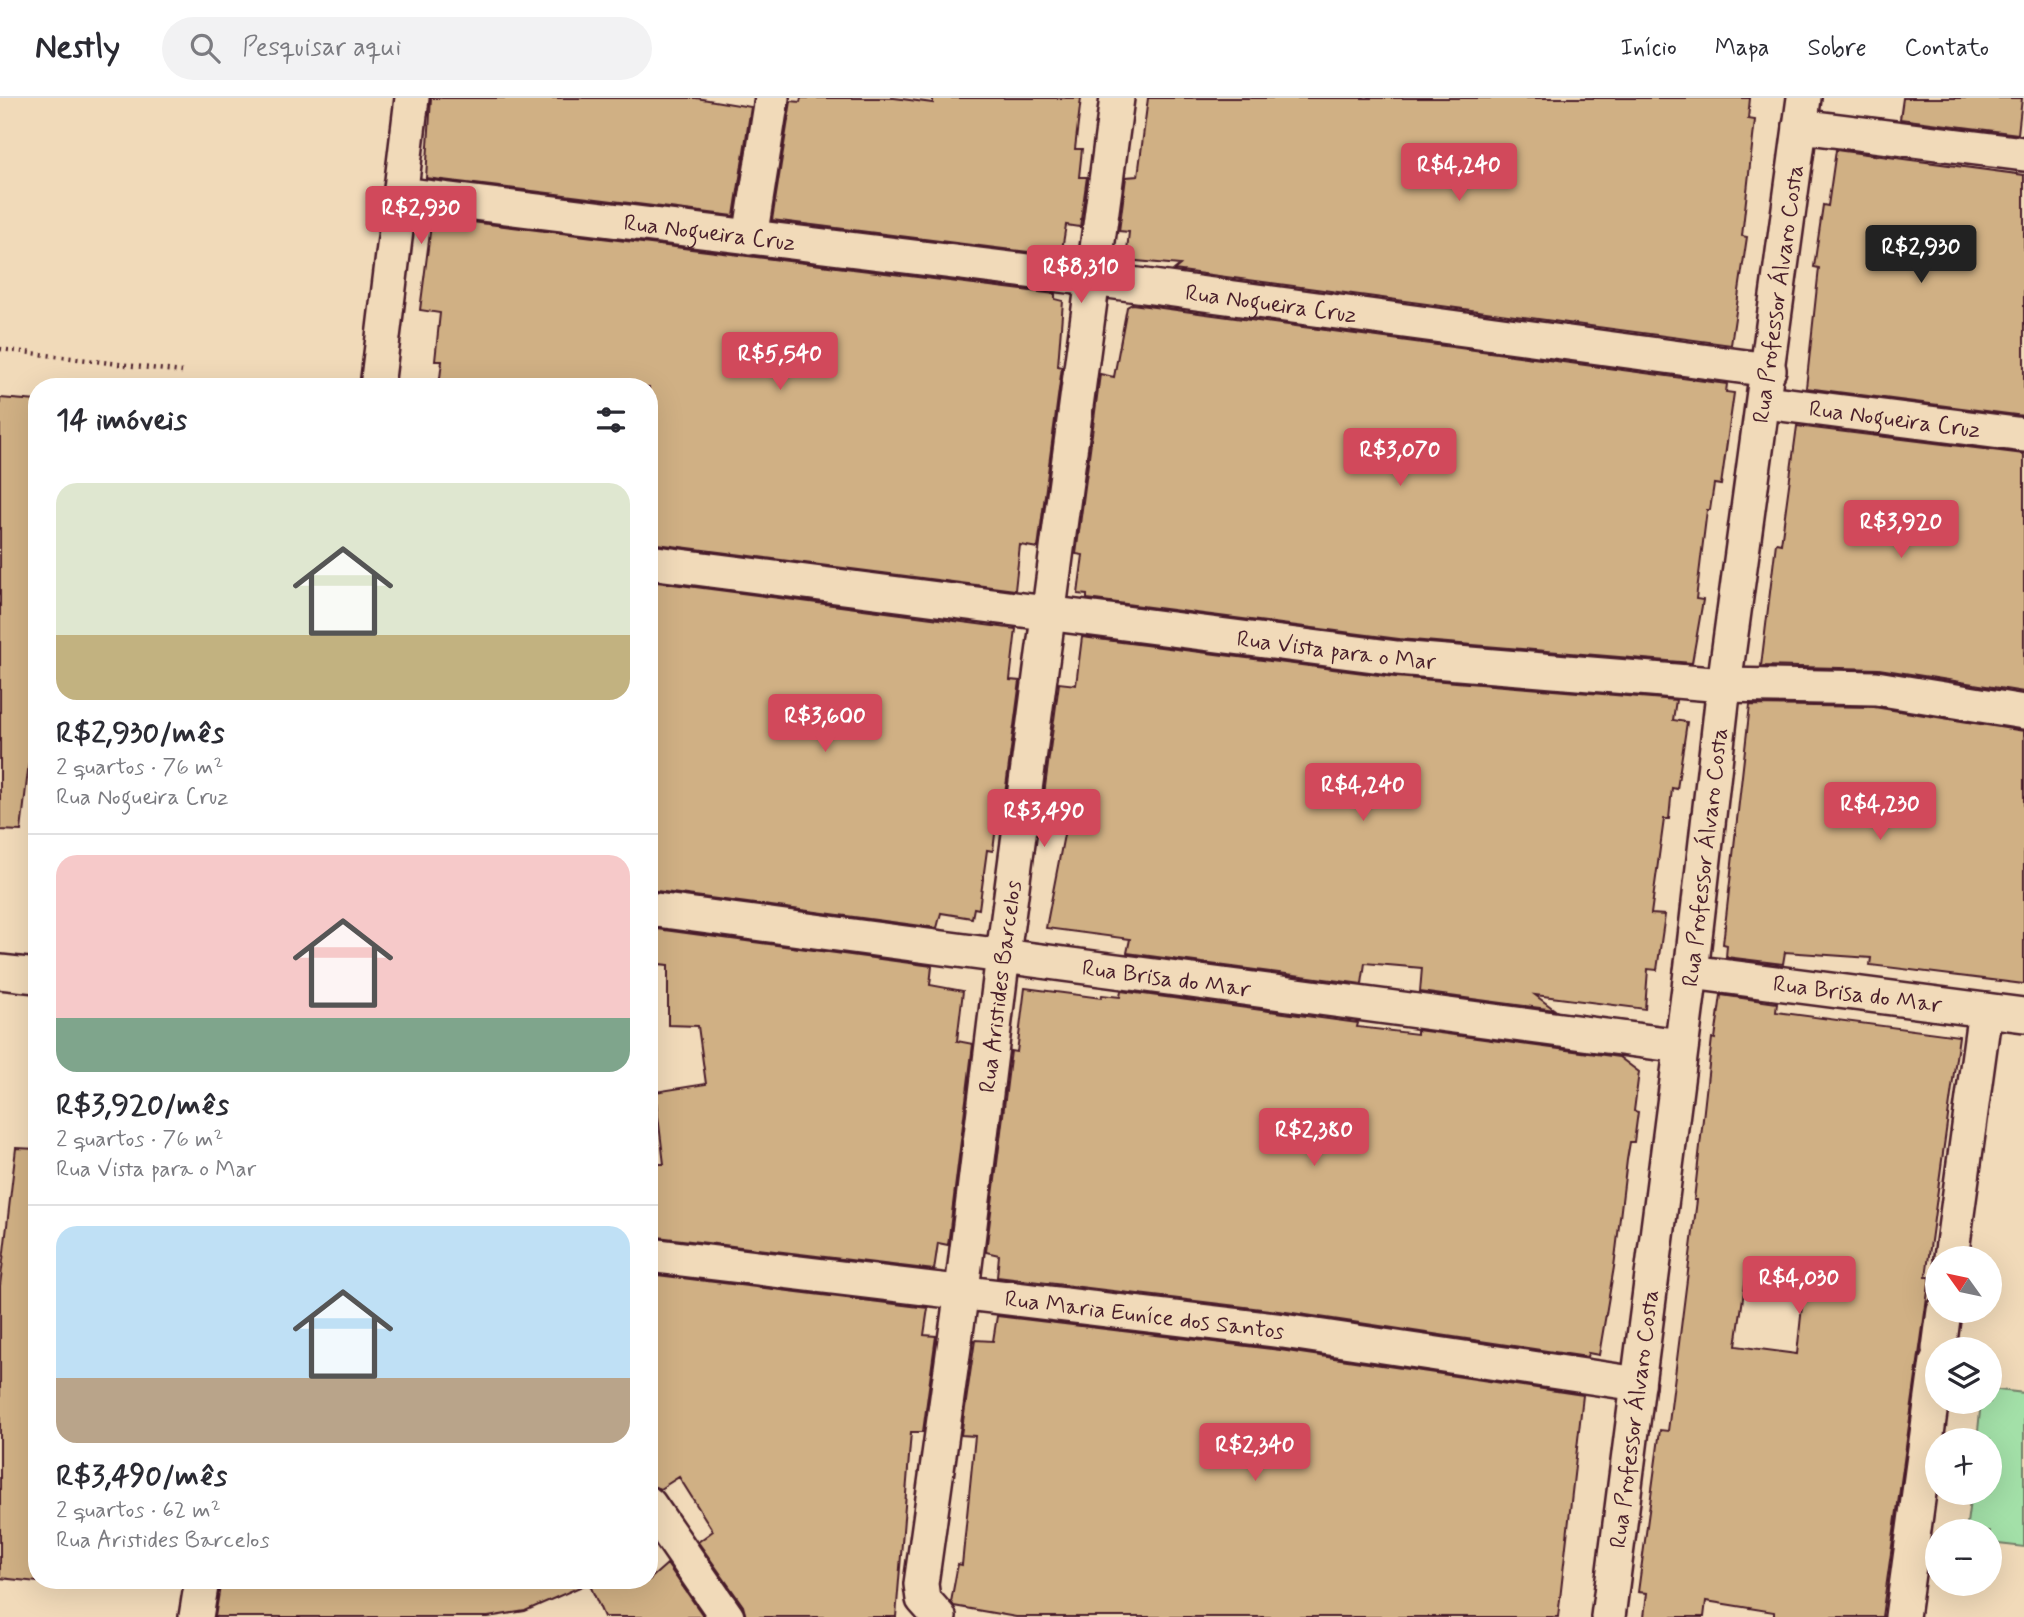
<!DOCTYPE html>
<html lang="pt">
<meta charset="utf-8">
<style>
:root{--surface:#fff;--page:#f2f2f3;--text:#2b2b33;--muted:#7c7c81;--line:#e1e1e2;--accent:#d1495b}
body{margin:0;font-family:Mynerve,sans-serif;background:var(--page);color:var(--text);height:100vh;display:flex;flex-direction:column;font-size:26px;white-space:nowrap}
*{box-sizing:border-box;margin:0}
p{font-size:23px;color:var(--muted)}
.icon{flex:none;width:38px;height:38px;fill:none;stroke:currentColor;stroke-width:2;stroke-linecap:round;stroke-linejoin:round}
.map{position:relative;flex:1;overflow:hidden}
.drawer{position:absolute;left:28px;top:280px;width:630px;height:1211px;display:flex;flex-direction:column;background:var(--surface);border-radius:28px;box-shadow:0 7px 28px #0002}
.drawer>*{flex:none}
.needle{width:46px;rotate:303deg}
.tools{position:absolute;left:1925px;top:1148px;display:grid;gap:14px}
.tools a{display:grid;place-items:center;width:77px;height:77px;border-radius:50%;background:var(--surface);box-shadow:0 7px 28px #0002;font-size:35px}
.price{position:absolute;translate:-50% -60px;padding:0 16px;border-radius:7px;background:var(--accent);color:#fff;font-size:23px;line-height:46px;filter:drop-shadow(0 2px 4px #0008)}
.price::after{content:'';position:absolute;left:50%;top:42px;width:21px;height:16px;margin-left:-10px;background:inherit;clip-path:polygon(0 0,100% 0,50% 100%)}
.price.on{background:#222;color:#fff}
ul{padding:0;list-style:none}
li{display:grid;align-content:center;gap:14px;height:371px;padding:0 28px}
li+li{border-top:2px solid var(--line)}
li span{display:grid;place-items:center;height:217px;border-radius:21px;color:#555}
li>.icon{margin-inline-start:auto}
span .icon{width:126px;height:126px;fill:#fffc;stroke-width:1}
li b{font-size:30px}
h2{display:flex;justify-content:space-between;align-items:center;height:84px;padding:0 28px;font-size:30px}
header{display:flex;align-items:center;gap:42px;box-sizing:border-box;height:98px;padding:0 35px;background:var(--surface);border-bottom:2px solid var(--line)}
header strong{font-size:33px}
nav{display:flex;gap:38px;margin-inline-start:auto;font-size:24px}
.search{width:490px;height:63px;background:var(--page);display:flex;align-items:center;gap:18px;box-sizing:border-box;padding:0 24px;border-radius:38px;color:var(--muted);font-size:26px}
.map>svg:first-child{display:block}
.green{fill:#a3e0a8;stroke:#76806a;stroke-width:2}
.building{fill:#d0b084;stroke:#4a1f2b;stroke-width:2;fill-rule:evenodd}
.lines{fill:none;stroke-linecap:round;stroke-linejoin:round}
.minor-casing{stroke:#4a1f2b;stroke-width:38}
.path{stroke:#4a1f2b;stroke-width:4.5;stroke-dasharray:2 5;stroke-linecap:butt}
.minor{stroke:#f1dab9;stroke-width:33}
.labels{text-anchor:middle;stroke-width:6;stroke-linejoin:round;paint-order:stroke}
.street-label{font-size:23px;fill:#4a1f2b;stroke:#f1dab9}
</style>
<header>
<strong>Nestly</strong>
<div class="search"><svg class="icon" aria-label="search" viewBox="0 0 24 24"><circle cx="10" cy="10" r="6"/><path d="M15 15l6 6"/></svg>Pesquisar aqui</div>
<nav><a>Início</a><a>Mapa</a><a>Sobre</a><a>Contato</a></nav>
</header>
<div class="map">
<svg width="2024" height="1519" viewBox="0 0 2024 1519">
<rect width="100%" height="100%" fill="#f1dab9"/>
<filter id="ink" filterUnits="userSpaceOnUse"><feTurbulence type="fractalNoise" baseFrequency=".0143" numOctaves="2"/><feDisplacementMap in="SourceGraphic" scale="14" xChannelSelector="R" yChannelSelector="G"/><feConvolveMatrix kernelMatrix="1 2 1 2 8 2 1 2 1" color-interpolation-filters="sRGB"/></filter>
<g filter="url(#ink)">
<!-- green -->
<path class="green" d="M1990,1291L2024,1295V1449L1990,1445V1433H1966L1971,1395H1990V1342H1977L1981,1304H1990Z"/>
<!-- building -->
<path class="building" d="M431,0H696L751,9L734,118L426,80Z
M801,0H894L933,5V0H1081L1075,51H1082L1079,79H1087L1080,129L1066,127L1061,158L772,122L791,3L800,4Z
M1148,0H1750L1748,21L1755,22L1742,138L1747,139L1731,247L1174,172L1180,167L1126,162L1129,134L1119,133L1126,79L1138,78Z
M1903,0H2022L2018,36L1900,21Z
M1836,52L2024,77V318L1806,290L1819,170L1814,169L1823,107L1828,108Z
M432,119L1055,196V201L1063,203L1058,268L1062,269L1038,450L1020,447L1015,492L649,445V289H439L442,263H435L440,215L420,212Z
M1132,206L1727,286L1726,294L1734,295L1721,387L1714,386L1710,412H1707L1696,501L1703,502L1692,565L1399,541L1087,501V497L1078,496L1083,457L1076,456L1100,276L1114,279L1127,209Z
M0,300L37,303V595L21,733L0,732Z
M1797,328L2024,356V594L1879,571L1761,568L1776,445L1781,446Z
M649,483L1016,531L1010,582L1020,583L1004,704L999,703L993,753L987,752L979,811L974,810L972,820L941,815L937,830L649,792Z
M1082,539L1395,579L1676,602L1673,622L1687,624L1677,691L1672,690L1669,721H1664L1651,816L1665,817L1657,872L1648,871L1645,911L1535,897L1555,912L1420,894L1422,870L1365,865L1362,886L1127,855L1130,841L1046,830L1068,716L1042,711L1059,585L1076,587Z
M1750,607L1874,609L2024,633V886L1870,867L1871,860L1785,854L1783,866L1726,859L1727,847L1723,846Z
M649,830L932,868L930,887L963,893L957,943L973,946L948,1147L938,1145L934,1172L649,1138V1066H664L655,994L706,986L698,928L668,927V867L649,865Z
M1025,890L1101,900L1102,897L1120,899L1121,893L1358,925L1357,929L1417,936V932L1619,959L1639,974L1634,1013L1638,1014L1634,1044H1630L1627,1062L1614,1169L1599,1257L1588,1255L1587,1259L1286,1214L997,1179L999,1157L986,1154L1011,953L1017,954Z
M1721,897L1777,905L1776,914L1959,938L1926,1179H1930L1882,1519H1774V1514L1706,1503L1704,1519H1644L1647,1495L1638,1494L1660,1332L1668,1333L1697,1102H1694L1712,940L1715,941ZM1746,1179L1804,1189L1797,1256L1736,1248Z
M16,1050L37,1051V1484L0,1480V1188Z
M649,1176L928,1210L924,1237L936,1238L923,1334H911L896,1519H746L743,1508L698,1444L713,1433L679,1379L660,1391L649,1387Z
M997,1218L1280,1252L1583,1297L1558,1519H1016L954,1508L951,1504L958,1466L962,1467L975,1338L961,1337L975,1242L993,1243Z
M667,1466L704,1519H604L589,1485L525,1513L488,1519H215L221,1482H649Z"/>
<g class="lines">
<defs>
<g id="minor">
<path d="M1800,28L2024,56"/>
<path id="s1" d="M400,96L1093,181L1769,272"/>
<path d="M750,140L772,0"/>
<path d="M377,289L412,0"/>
<path id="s2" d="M1765,304L2024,337"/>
<path id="s3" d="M649,464L1397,560L1724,587L1876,590L2024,614"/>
<path id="s4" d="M649,811L1681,948"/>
<path d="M0,874L37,878"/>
<path id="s5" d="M1691,874L2024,917"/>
<path id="s6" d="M649,1157L1283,1233L1638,1286"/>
<path d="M1951,1160L1985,912"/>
<path d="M1939,1251L1944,1213"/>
<path d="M649,1406L727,1519"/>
<path d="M196,1519L202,1482"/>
<path id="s7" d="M939,1519L923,1501L921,1486L962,1192L1003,857L1117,0"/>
<path id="s8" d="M1608,1519L1691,874L1724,587L1804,0"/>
<path d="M1902,1519L1937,1263"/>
</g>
</defs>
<!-- minor casing -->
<use href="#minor" class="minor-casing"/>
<!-- path -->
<path class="path" d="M0,251L182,274"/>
<!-- minor -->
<use href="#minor" class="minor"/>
</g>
</g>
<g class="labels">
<!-- street labels -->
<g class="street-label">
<text dy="8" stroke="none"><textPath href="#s1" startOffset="312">Rua Nogueira Cruz</textPath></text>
<text dy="8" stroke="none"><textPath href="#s8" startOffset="1334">Rua Professor Álvaro Costa</textPath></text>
<text dy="8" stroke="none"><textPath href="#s1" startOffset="878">Rua Nogueira Cruz</textPath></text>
<text dy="8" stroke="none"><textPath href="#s2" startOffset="131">Rua Nogueira Cruz</textPath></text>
<text dy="8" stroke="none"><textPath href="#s3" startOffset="693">Rua Vista para o Mar</textPath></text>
<text dy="8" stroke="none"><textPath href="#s8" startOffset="766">Rua Professor Álvaro Costa</textPath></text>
<text dy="8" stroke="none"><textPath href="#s4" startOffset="522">Rua Brisa do Mar</textPath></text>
<text dy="8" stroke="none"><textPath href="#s7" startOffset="642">Rua Aristides Barcelos</textPath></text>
<text dy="8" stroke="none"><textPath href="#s5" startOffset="168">Rua Brisa do Mar</textPath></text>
<text dy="8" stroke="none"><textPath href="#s6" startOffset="499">Rua Maria Euníce dos Santos</textPath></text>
<text dy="8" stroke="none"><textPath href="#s8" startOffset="200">Rua Professor Álvaro Costa</textPath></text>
</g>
</g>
</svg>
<div class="tools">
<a><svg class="needle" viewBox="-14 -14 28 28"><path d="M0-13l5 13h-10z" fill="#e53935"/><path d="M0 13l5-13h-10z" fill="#7c7c81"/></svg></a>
<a><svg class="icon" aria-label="layers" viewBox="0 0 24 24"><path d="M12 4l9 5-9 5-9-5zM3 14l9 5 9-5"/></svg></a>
<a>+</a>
<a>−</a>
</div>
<b class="price" style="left:1459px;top:105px">R$4,240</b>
<b class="price" style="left:421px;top:148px">R$2,930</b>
<b class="price on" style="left:1921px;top:187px">R$2,930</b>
<b class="price" style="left:1081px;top:207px">R$8,310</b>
<b class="price" style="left:780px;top:294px">R$5,540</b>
<b class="price" style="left:1400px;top:390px">R$3,070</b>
<b class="price" style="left:1901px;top:462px">R$3,920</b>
<b class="price" style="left:825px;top:656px">R$3,600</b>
<b class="price" style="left:1363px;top:725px">R$4,240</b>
<b class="price" style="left:1880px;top:744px">R$4,230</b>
<b class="price" style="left:1044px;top:751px">R$3,490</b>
<b class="price" style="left:1314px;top:1070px">R$2,380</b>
<b class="price" style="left:1799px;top:1218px">R$4,030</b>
<b class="price" style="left:1255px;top:1385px">R$2,340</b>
<section class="drawer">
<h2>14 imóveis<svg class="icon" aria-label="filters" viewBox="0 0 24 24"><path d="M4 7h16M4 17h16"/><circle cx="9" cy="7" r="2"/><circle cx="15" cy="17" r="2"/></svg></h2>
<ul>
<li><span style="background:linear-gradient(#dfe7d0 70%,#c2b280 0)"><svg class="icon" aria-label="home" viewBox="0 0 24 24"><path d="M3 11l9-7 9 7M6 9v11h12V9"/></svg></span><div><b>R$2,930/mês</b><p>2 quartos · 76 m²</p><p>Rua Nogueira Cruz</p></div></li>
<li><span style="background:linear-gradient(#f6c9c9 75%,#7fa58c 0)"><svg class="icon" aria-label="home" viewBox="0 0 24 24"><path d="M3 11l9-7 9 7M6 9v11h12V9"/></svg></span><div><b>R$3,920/mês</b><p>2 quartos · 76 m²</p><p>Rua Vista para o Mar</p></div></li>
<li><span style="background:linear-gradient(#bfe0f5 70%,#b9a48a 0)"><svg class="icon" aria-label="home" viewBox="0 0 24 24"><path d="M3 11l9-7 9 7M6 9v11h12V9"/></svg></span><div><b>R$3,490/mês</b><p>2 quartos · 62 m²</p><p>Rua Aristides Barcelos</p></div></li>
</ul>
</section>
</div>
